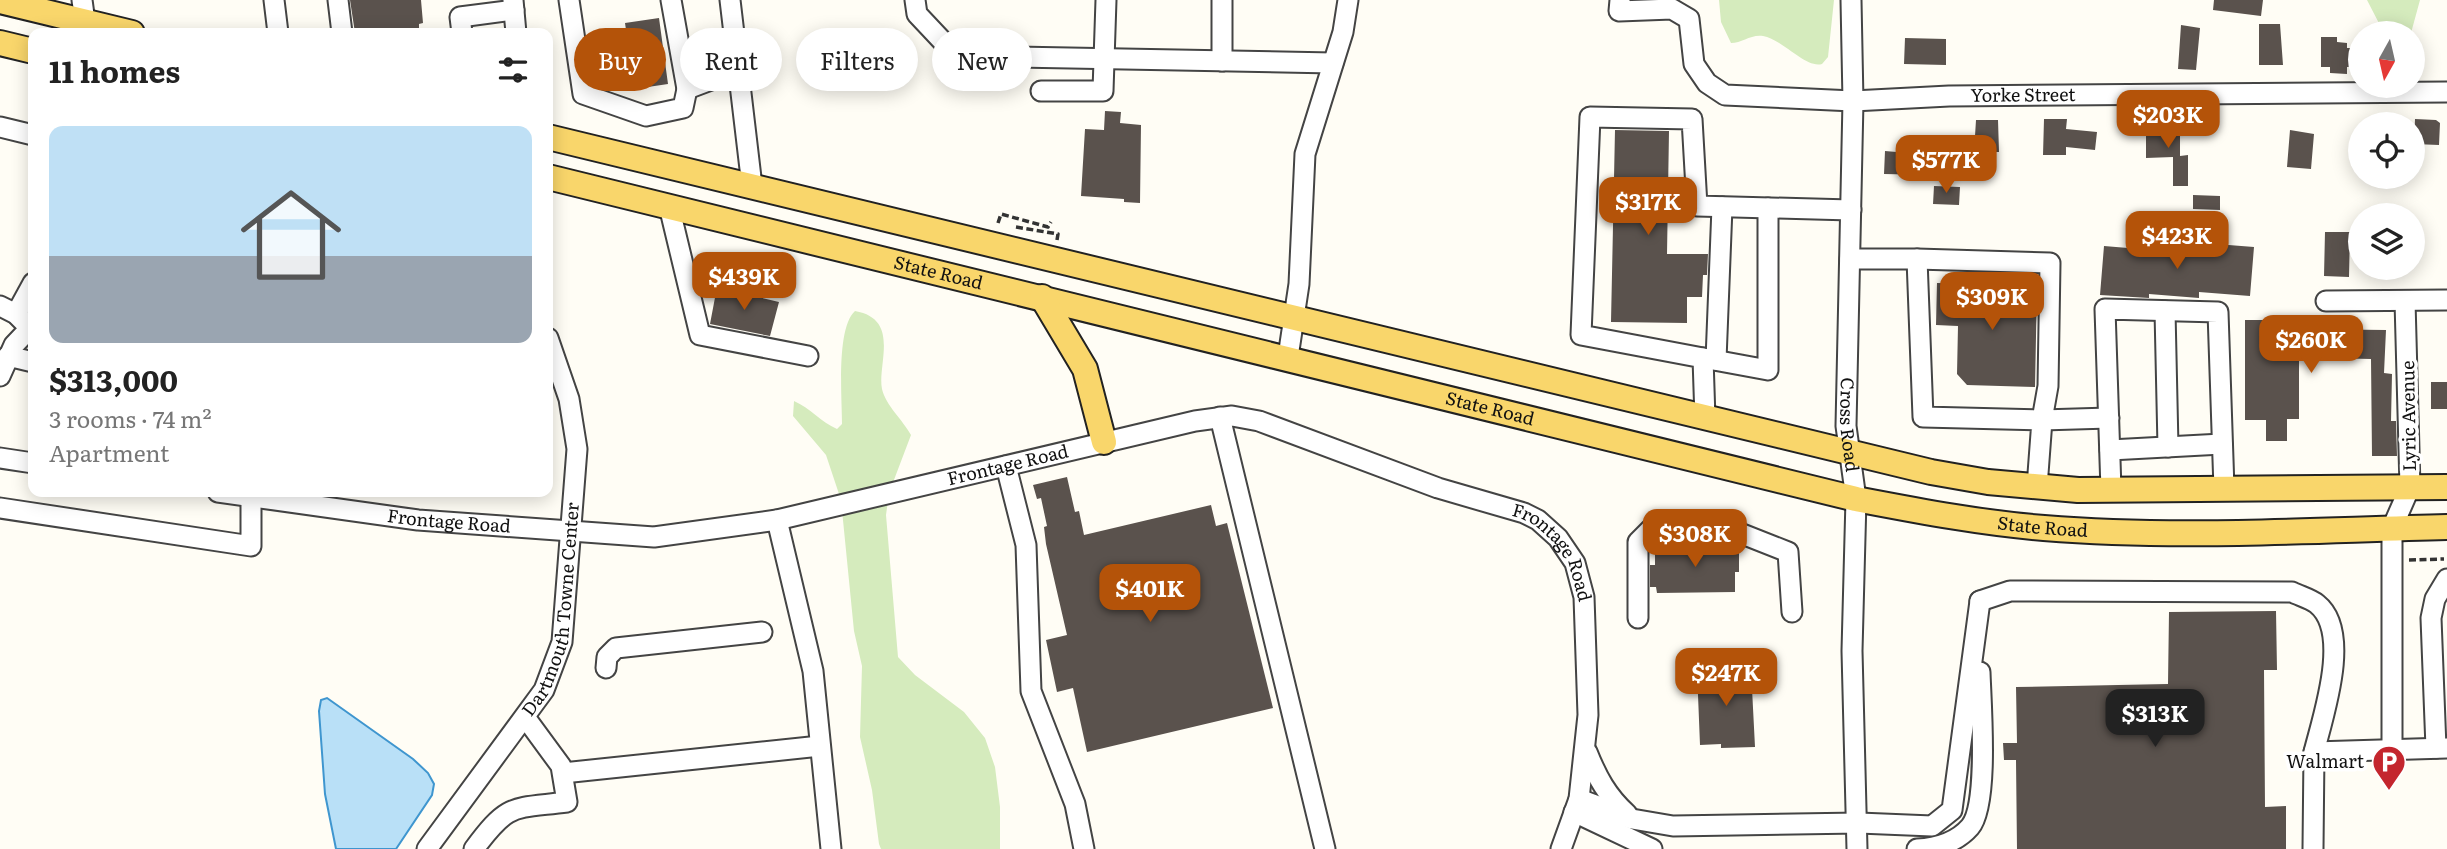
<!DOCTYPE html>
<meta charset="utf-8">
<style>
:root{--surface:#fff;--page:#f2f2f2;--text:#222;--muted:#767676;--accent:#b45309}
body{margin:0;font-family:Literata,serif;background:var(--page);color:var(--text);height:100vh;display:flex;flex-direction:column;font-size:26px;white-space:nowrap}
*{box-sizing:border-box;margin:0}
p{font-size:23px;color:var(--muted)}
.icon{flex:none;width:38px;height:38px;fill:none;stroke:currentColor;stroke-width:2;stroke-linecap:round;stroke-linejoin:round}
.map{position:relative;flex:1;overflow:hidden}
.drawer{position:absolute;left:28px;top:28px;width:525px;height:469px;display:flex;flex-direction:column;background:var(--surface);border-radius:14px;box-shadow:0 4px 18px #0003}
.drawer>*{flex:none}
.hud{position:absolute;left:574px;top:28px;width:665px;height:63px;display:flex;gap:14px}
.needle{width:46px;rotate:188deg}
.fabs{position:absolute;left:2348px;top:21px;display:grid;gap:14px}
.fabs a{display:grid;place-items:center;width:77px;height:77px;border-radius:50%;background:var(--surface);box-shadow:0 4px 18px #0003;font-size:35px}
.price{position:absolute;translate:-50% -60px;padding:0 16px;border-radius:14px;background:var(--accent);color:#fff;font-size:23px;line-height:46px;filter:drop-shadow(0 2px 4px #0008)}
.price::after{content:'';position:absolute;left:50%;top:42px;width:21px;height:16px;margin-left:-10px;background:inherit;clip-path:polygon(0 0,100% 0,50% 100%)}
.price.active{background:#222;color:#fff}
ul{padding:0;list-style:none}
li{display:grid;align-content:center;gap:14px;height:371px;padding:0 21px}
li span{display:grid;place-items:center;height:217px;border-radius:14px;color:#555}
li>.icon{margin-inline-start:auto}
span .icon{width:126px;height:126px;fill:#fffc;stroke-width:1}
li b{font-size:30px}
h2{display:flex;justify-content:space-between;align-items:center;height:84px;padding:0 21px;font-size:30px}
.tag{padding:0 24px;border-radius:32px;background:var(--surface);box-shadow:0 4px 18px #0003;font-size:24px;line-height:63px}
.tag.active{background:var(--accent);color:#fff}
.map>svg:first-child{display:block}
.green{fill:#d5ebbd}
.water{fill:#b9e0f7;stroke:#3f96cf;stroke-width:2}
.building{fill:#5a524d}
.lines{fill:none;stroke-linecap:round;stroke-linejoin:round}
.minor-casing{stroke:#444;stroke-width:23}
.major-casing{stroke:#222;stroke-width:28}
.path{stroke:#333;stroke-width:3.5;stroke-dasharray:7 3.5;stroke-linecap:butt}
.minor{stroke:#fff;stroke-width:19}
.major{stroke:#f9d66b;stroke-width:24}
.labels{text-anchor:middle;stroke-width:7;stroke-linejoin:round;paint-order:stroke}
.street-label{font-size:18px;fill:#111;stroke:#fff}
.poi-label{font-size:18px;fill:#111;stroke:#fff;text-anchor:end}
</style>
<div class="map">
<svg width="2447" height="849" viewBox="0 0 2447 849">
<rect width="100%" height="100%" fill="#fffdf5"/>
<!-- green -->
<path class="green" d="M1719,0H1834L1828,57L1822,64C1806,69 1782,39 1763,36C1751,34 1742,43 1731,43L1721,22Z
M2367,0H2420L2411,33H2384Z
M855,311C901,319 877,365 882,389C886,406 903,420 911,435L889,493L886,515L898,657L915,675L964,712L985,738L995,767L1000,807V849H881L879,844L872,790L860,737L862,666L854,631L841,500L826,455L793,416L794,401C810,408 821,422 837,429L842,424C842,398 836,328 855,311Z"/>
<!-- water -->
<path class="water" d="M327,698L413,759L428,773L434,784L432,795L396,849H336L325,794L319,711L321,700Z"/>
<!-- building -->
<path class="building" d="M350,0H421L423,23L419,24V28L355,33Z
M2214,0H2263L2261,16L2213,10Z
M659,18L668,84L641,88L638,71H632L625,23Z
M2259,24H2280L2283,65H2259Z
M2181,25L2200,28L2196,70L2178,69Z
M2321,37H2337V42L2347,43V48H2361V67H2347V74L2330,73V67H2321Z
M1905,38L1946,39V65L1904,64Z
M1105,111L1121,112L1120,123L1141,125L1140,203L1124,202V199L1081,196L1085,129L1104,130Z
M2044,119H2067L2066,129L2097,132L2095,150L2066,147V155H2043Z
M2415,119L2436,120L2440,123L2439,145L2414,144Z
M1976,120H1998L1999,152H1974Z
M2146,125H2180V156L2188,155V186H2173V157L2146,158Z
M1615,130L1669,131L1667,254H1708L1707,275H1703L1702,297H1687V323L1611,322Z
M2290,130L2314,134L2311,169L2287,167Z
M1885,151L1931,155V175L1884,174Z
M1934,186L1960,187L1959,205L1933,204Z
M2193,195L2220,196V210L2193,209Z
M2325,232H2350L2349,277L2324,276Z
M2203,243L2254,247L2250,296L2199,292V298L2149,294V298L2100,295L2104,246L2152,250L2153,245L2203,249Z
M1937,283L2037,285L2035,387L1967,385L1957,374L1958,326L1936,325Z
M717,287L779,302L770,336L710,324Z
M2245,320H2299V329L2386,330L2384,373L2392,374L2391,421H2396L2397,456H2372L2371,359L2328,358V350L2299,348V419H2287V441H2266V420H2245Z
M2431,382H2447V409H2431Z
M1067,477L1075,512L1079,511L1084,535L1211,505L1216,526L1227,523L1273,708L1087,752L1073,688L1057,692L1046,640L1067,635L1046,544L1044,527L1047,526L1041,498L1037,499L1033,485Z
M1684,544H1734V549L1739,548V572H1735V592L1657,593L1656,587H1650V565H1655V547H1684Z
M2276,611L2277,670H2264L2265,807L2286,806V849H2017L2016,760H2004L2003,743H2017L2016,687L2168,684L2169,612Z
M1751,669L1755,747L1721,748V744L1700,745L1697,670Z"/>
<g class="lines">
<defs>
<g id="minor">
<path d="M82,0L85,22"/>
<path d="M274,0L278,33"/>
<path d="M338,0L342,33"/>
<path d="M513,0L516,33"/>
<path d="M569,0L583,94L646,116L683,108L687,89"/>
<path d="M671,0L687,89L740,69"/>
<path d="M730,0L752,186"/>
<path d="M915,0L917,14L949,48L1012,57L1333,63"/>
<path id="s1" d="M1620,0L1619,11L1672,9L1689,19L1694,64L1707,83L1725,95L1853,101L1949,96L2447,92"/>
<path id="s2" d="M1851,0L1853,101L1846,426L1856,499L1852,651L1857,849"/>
<path d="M462,33L460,17L514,10"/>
<path d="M1222,61V0"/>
<path d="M1041,91H1103L1106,0"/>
<path d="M0,127L33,135"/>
<path d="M669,206L700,335L808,356"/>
<path d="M1850,259H1917L1923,417L2042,420L2037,487"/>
<path d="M1917,259L2050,263L2048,386L2042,420L2109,418"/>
<path d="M2326,301L2447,300"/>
<path d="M0,306L16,314L29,327"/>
<path d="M2165,311L2168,447"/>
<path d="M16,314L33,283"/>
<path d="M8,356L33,362"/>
<path d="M1288,357L1299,284L1305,154L1343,32L1348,0"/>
<path d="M1703,358L1768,370V208"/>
<path d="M1716,360L1722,207"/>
<path d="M0,376L14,345L33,325"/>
<path d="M1220,417L1325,849"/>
<path d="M1705,419L1703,358L1581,335L1590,117L1692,119L1697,206L1851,210"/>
<path d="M2110,450L2222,444"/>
<path d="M0,458L33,463"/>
<path d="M1006,466L1026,545L1031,691L1075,804L1084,849"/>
<path d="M2111,490L2105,309L2218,312L2224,489"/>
<path id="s3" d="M218,492L418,520L654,537L777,520L1195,421L1232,416L1259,421L1438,488L1524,513L1538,520L1558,538L1575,563L1584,597L1588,715L1579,799L1561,849"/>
<path d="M0,508L251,546V497"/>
<path d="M777,520L813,671L831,849"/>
<path d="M1980,601L2010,591L2292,592C2300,596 2311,599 2317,604C2352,632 2323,716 2314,752"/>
<path d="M1638,618V542L1654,526L1717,524L1788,552L1792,612"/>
<path d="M606,668L607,657L616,648L762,632"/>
<path d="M2436,748L2431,618L2435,599L2447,579"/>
<path d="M2392,751V528L2410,487L2405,301"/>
<path d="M1587,752C1597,777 1607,796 1627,814"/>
<path d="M563,773L820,746"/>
<path d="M1579,799L1632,819L1673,826L1859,823L1932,826L1952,810L1980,601"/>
<path d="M1574,812L1652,849"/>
<path id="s4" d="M427,849L544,690L562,642L577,449L569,399L548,338"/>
<path d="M474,849C509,802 512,809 567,802L561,766L525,717"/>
<path d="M1917,849C1937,848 1956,843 1970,827C1989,805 1981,704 1980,672"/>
<path d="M2313,849L2314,752L2447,748"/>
</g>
<g id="major">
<path d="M0,1L132,33"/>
<path d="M0,43L33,51"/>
<path d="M548,137L1931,472L1988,482L2078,490L2447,487"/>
<path id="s5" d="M548,177L1856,499C1919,511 1981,523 2044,528C2178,539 2313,530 2447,527"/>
<path d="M1042,297L1085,369L1104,442"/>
</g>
</defs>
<!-- minor casing -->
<use href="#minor" class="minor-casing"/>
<!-- major casing -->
<use href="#major" class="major-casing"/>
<!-- path -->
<path class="path" d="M998,223L1001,214L1048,227L1051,222
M1016,227L1058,234L1057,240
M2409,560L2444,559"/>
<!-- minor -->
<use href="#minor" class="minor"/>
<!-- major -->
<use href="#major" class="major"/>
</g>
<!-- icons -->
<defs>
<symbol id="parking-pin" viewBox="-11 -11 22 30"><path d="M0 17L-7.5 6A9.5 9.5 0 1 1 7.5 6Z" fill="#c4262e" stroke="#fff"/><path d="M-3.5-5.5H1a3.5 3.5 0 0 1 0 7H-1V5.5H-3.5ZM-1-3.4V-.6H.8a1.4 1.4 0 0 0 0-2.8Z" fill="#fff"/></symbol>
</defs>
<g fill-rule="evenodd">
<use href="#parking-pin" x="2370" y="743" width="38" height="52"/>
</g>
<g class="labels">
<!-- street labels -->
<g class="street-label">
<text dy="6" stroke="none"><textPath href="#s1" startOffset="472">Yorke Street</textPath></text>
<text dy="6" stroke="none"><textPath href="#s5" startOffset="402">State Road</textPath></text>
<text dy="6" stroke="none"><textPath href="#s5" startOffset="970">State Road</textPath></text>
<text transform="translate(2409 416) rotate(-91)" y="6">Lyric Avenue</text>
<text dy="6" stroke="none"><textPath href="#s2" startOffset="425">Cross Road</textPath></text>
<text dy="6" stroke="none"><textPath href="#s3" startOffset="800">Frontage Road</textPath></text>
<text dy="6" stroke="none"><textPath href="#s3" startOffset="233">Frontage Road</textPath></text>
<text dy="6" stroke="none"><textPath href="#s5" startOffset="1536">State Road</textPath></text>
<text dy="6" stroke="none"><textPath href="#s3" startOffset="1388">Frontage Road</textPath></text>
<text dy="6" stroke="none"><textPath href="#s4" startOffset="278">Dartmouth Towne Center</textPath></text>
</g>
<!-- poi labels -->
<g class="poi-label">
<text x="2364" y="768">Walmart</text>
</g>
</g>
</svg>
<div class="fabs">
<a><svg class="needle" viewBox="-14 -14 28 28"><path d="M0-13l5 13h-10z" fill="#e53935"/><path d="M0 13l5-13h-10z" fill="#767676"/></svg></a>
<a><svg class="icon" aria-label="locate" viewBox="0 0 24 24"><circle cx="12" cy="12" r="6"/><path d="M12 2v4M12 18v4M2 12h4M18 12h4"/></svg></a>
<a><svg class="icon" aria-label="layers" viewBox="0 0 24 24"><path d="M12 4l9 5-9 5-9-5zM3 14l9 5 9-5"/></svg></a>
</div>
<b class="price" style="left:2168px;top:150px">$203K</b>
<b class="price" style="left:1946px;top:195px">$577K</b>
<b class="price" style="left:1648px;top:237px">$317K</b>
<b class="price" style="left:2177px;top:271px">$423K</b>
<b class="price" style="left:744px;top:312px">$439K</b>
<b class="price" style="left:1992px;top:332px">$309K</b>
<b class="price" style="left:2311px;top:375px">$260K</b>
<b class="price" style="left:1695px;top:569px">$308K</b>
<b class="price" style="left:1150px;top:624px">$401K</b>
<b class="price" style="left:1726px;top:708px">$247K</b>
<b class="price active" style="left:2155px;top:749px">$313K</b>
<div class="hud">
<a class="tag active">Buy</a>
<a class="tag">Rent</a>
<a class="tag">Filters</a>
<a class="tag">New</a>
</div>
<section class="drawer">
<h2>11 homes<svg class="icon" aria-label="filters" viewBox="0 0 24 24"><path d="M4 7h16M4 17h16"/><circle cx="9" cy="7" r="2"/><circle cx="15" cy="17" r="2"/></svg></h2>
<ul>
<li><span style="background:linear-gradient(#bfe0f5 60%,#9aa5b1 0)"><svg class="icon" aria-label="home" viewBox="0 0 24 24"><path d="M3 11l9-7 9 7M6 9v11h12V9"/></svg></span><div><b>$313,000</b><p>3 rooms · 74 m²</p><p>Apartment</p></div></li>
</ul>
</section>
</div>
